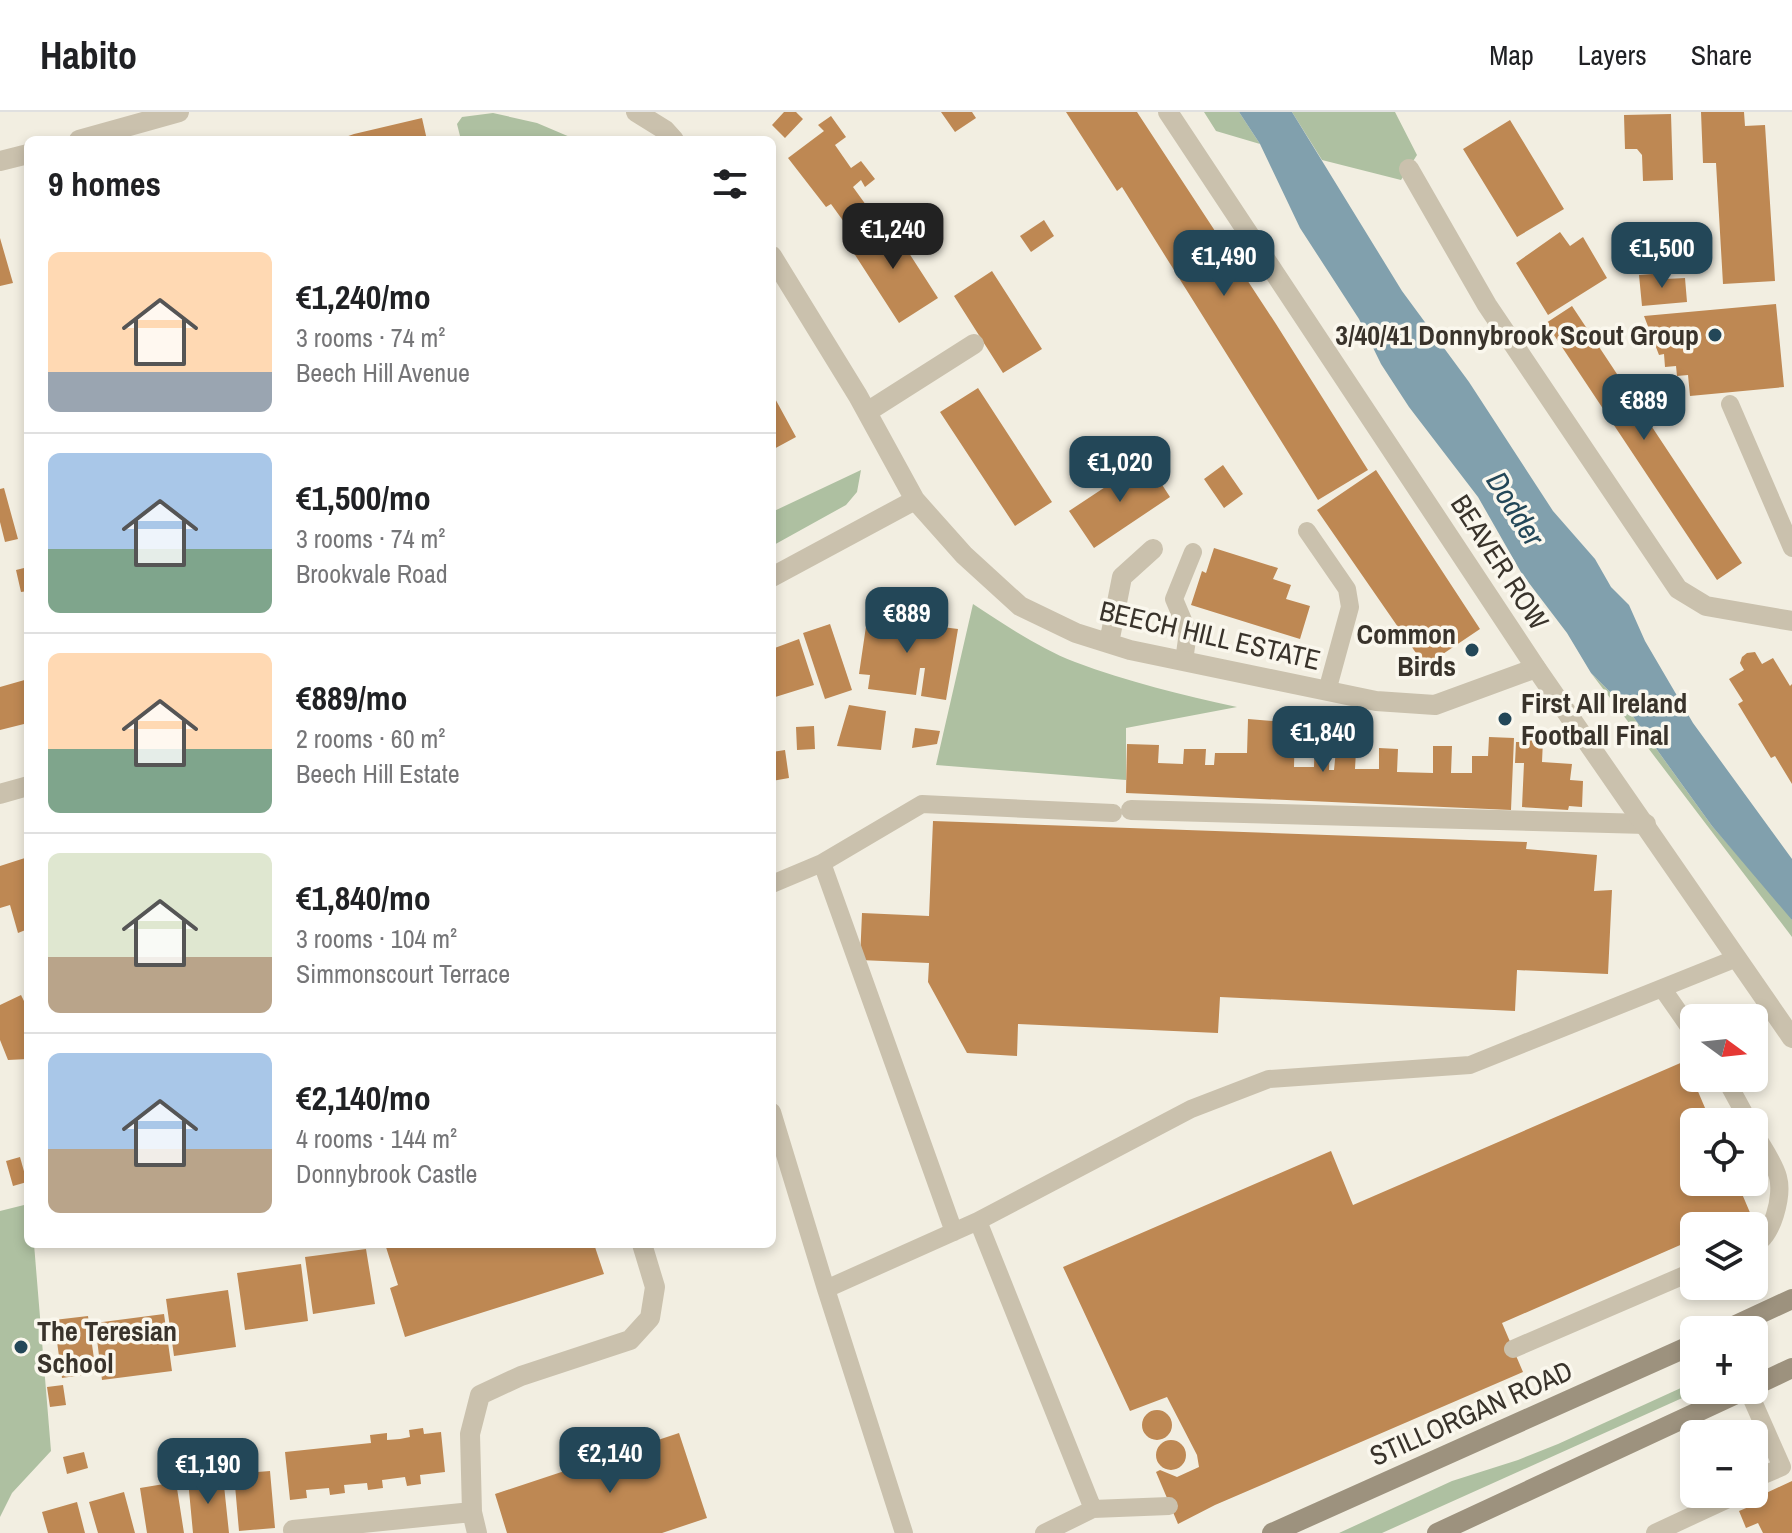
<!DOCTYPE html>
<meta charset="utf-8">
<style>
:root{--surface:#fff;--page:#f6f6f6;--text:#202124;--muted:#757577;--line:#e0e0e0;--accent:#234758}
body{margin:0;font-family:"Archivo Narrow",sans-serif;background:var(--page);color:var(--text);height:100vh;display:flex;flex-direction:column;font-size:30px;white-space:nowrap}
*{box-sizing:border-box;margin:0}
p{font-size:26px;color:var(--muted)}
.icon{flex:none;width:44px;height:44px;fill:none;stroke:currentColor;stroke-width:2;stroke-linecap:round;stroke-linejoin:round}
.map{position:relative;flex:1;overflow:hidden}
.sheet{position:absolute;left:24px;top:24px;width:752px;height:1112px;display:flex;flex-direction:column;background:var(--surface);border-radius:12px;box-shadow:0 4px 12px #0003}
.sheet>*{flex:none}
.needle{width:52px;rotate:105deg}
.tools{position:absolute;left:1680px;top:892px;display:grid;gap:16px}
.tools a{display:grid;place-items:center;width:88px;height:88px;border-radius:12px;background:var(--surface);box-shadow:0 4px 12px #0003;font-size:40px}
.price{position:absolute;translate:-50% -68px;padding:0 18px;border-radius:16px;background:var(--accent);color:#fff;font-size:26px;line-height:52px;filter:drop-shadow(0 2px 4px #0008)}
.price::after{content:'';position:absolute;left:50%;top:48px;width:24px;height:18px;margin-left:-12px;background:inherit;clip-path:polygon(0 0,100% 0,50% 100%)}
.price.current{background:#222;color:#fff}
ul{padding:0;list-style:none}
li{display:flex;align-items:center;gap:24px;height:200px;padding:0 24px}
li+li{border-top:2px solid var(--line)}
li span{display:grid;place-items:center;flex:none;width:224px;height:160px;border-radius:12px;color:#555}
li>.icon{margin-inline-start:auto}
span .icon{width:96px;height:96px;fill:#fffc;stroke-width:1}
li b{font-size:34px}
h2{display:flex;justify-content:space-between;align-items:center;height:96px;padding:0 24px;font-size:34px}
header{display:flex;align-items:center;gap:48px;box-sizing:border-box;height:112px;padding:0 40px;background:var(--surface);border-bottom:2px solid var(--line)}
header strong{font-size:38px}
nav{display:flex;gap:44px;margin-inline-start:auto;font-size:28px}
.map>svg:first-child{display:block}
.green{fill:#aec0a1}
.water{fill:#81a0ad}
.building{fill:#be8853}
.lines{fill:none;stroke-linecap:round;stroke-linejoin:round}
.service{stroke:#cac1ad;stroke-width:18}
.minor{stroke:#cac1ad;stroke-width:20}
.tertiary{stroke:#cac1ad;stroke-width:20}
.secondary{stroke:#9d927e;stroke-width:20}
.poi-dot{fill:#234758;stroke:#faf7ed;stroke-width:3}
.labels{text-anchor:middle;stroke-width:7;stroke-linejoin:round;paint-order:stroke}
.poi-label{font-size:28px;font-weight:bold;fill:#39332b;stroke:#faf7ed;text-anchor:end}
.street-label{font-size:28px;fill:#39332b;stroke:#faf7ed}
.water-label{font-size:30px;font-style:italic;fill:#234758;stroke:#faf7ed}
</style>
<header>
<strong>Habito</strong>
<nav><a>Map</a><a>Layers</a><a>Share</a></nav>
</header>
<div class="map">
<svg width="1792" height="1421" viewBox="0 0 1792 1421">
<rect width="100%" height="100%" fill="#f2eee1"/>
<!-- green -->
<path class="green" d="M1204,0H1239L1260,32L1216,19Z
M1292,0H1395L1417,43L1401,68L1322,48Z
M493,1L537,11L577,28H461L457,12L462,5Z
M861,358L857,380L846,393L772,434V400Z
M973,492C1005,513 1039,536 1075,550C1128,570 1182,583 1237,595L1126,616V668L936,653Z
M1591,561L1629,599L1712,714L1788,801L1792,808V825Z
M28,1092V1132H34L51,1339L12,1381L0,1405V1099Z
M1694,1270V1278H1700L1382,1421H1339L1452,1369L1518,1348L1558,1332Z"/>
<!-- water -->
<path class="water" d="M1239,0H1292L1402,179L1469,270L1553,399L1595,447L1611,475L1629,493L1645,529L1693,611L1792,747V808L1712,714L1629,599L1591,561L1567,521L1522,462L1478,385L1409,295L1381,252L1359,207L1300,116L1260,32Z"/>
<!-- building -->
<path class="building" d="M784,0H796L803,7L785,26L772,13Z
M941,0H972L976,6L955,20Z
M1066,0H1137L1276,212L1368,358L1318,388L1122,75L1117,79Z
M1701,0H1744L1745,14L1765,13L1775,169L1723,172L1716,51H1703Z
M1671,2L1673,68L1643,69L1642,43L1637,37H1625L1624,3Z
M831,4L846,25L835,33L851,56L861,49L875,67L865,75L861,68L853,75L866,93L844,110L831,92L826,95L788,46L824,19L818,13Z
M422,6L427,28H337L354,22Z
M1510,8L1564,97L1517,125L1463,37Z
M887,107L938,186L899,211L848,132Z
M1044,108L1054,124L1031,140L1020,124Z
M1560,120L1570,134L1583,125L1607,166L1548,203L1516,151Z
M0,126L13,171L0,174Z
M992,159L1042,237L1003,261L954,184Z
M1665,161V167L1685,166L1687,190L1642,194L1639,163Z
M1776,192L1784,275L1690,284L1688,263L1677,264L1676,254L1665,255L1664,242L1659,243L1644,204Z
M1572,194L1742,451L1717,468L1546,211Z
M978,276L1052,390L1015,414L940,300Z
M772,281L796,325L772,338Z
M1146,348L1170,385L1094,436L1069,399Z
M1223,353L1243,382L1224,396L1204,367Z
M1376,358L1480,517L1425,554L1317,398Z
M4,376L18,427L5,430L0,410V377Z
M1214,436L1278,456L1273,467L1291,473L1286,487L1310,494L1300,527L1191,493L1202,459L1206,461Z
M28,455V479L21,480L16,458Z
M869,494L897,498L895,509L958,517L946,588L921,584L925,556H920L916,583L868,577L870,563L859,562Z
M830,512L852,578L825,587L803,521Z
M799,527L814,573L772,586V537Z
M1755,540L1762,552L1773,546L1790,574L1792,572V672L1775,644L1771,646L1738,592L1743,589L1729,567L1744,558L1740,551L1742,545L1747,541Z
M28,567V611L0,618V575Z
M849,593L886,599L881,638L837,634Z
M1248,607L1295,611L1294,655H1314L1315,621H1330L1329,658H1334L1336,638L1356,639L1355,657H1379V636L1398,637L1397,660L1433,661V634H1452L1451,661H1472V644H1488L1489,625L1514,626L1511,698L1126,681L1127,632L1159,633L1158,651L1183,652L1184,637H1206L1205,653H1214L1215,641H1247Z
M814,614L815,637L797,638L796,615Z
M915,616L940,619L937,632L912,636Z
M1526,627L1543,628L1542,650L1572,652L1570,668L1583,669L1582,695L1569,694L1568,698L1522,695L1524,651H1515L1516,630H1525Z
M785,638L789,666L772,669V640Z
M933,709L1527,730L1526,737L1597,743L1594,779L1612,778L1608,862L1517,858L1515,899L1220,885L1218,921L1018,912L1017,944L967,941L928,870L929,851L860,848L862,801L929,804Z
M28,745V817L18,821L10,793L0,796V754Z
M21,883L28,897V947L8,948L0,928V893Z
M1685,949L1711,1010H1694V1070H1737L1751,1103L1724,1114H1694V1127L1502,1211L1523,1260L1215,1393L1178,1412L1156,1360L1160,1358L1177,1365L1199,1355L1197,1343L1167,1285L1130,1299L1063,1155L1331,1039L1353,1093Z
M20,1045L27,1070L13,1074L6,1049Z
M385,1132H594L604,1162L405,1225L390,1176L398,1173Z
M366,1137L375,1192L313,1202L305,1145Z
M301,1152L308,1209L245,1218L237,1161Z
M228,1178L236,1235L174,1244L166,1187Z
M164,1202L172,1259L102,1268L95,1211Z
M88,1204L96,1261L62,1266L54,1208Z
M63,1273L66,1293L50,1295L47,1275Z
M1142 1313a15 15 0 1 1 30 0a15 15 0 1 1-30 0Z
M423,1316L424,1322L441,1320L445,1360L420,1363L421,1372L407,1374L405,1365L382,1368L383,1376L368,1378L367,1371L344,1373L345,1381L330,1383L329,1376L306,1378L307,1386L290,1388L285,1340L371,1331L370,1323L387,1321V1328L400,1327L410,1325L409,1318Z
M679,1321L707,1406L662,1421H507L495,1382Z
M1156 1343a15 15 0 1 1 30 0a15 15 0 1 1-30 0Z
M84,1340L88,1356L67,1362L63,1345Z
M270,1359L275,1416L239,1419L234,1362Z
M223,1364L229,1421H193L188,1368Z
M1792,1369V1421H1763L1758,1411L1746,1416L1739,1399L1751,1394L1749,1389Z
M176,1370L184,1421H147L140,1376Z
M124,1380L135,1421H98L89,1390Z
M77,1390L85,1421H48L42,1400Z"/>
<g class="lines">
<!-- service -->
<path class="service" d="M1730,292L1792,436
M1307,419L1347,477L1350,495L1327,579
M1184,549L1188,520L1174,487L1193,440
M822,751L922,692L1113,701
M772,772L822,751L954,1120
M1662,876L1694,922
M1725,966L1749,1010
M772,1000L826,1177
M1754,1020C1762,1034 1774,1050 1778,1065C1783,1083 1773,1125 1754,1133
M978,1109L1093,1397L1044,1421
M1513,1237L1694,1159
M1748,1278L1782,1355L1754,1367
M1093,1397L1169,1394
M904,1421L826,1177L978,1109L1191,997L1269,967L1470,953L1737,846
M1655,1421L1728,1387L1726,1382"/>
<!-- minor -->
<path class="minor" d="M636,0L665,18L674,28
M79,28L179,0
M0,49L28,42
M1409,57L1487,193L1678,477L1706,494L1792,509
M772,144L858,284L915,388L964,443L1020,494L1076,521L1130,538L1376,589L1435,593L1536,556
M867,300L974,232
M772,465L915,388
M1109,531L1122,465L1153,437
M0,682L28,674
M1131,698L1646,712
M293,1418L472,1400
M477,1421L472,1400L470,1322L480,1283L521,1264L630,1228L650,1206L655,1175L642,1132"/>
<!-- tertiary -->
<path class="tertiary" d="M1168,0L1536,556L1792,926"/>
<!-- secondary -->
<path class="secondary" d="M1725,1218L1792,1187
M1754,1274L1792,1256
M1272,1421L1694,1232
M1437,1421L1745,1278"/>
</g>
<!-- markers -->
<g class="poi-dot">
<circle cx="1715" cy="223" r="8"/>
<circle cx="1472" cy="538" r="8"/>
<circle cx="1505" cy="607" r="8"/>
<circle cx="21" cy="1235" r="8"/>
</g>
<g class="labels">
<!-- poi labels -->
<g class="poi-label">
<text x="1699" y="233">3/40/41 Donnybrook Scout Group</text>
<text x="1456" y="532">Common<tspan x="1456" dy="32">Birds</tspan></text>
<text x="1521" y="601" text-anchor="start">First All Ireland<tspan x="1521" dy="32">Football Final</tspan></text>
<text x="37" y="1229" text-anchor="start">The Teresian<tspan x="37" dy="32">School</tspan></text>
</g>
<!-- street labels -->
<g class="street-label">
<text transform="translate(1500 450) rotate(57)" y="10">BEAVER ROW</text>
<text transform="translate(1210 523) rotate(13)" y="10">BEECH HILL ESTATE</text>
<text transform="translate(1471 1301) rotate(-24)" y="10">STILLORGAN ROAD</text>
</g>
<!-- water labels -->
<g class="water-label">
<text transform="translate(1515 397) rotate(58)" y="10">Dodder</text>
</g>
</g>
</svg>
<div class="tools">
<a><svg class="needle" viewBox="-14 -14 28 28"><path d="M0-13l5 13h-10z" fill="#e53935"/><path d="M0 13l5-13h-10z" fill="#757577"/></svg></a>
<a><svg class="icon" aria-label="locate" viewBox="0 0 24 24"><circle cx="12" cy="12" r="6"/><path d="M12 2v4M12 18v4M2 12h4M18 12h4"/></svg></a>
<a><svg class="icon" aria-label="layers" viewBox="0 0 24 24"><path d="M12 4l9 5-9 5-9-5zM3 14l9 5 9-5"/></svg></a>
<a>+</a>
<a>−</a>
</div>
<b class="price current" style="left:893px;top:159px">€1,240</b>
<b class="price" style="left:1662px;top:178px">€1,500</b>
<b class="price" style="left:1224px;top:186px">€1,490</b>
<b class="price" style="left:1644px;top:330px">€889</b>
<b class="price" style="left:1120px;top:392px">€1,020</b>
<b class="price" style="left:907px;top:543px">€889</b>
<b class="price" style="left:1323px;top:662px">€1,840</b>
<b class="price" style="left:610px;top:1383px">€2,140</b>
<b class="price" style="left:208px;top:1394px">€1,190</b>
<section class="sheet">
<h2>9 homes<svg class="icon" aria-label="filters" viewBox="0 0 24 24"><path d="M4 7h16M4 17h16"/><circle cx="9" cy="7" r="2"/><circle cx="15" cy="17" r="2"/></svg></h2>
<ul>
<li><span style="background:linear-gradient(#ffd9b3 75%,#9aa5b1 0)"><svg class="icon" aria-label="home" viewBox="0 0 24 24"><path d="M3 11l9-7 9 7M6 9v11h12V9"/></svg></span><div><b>€1,240/mo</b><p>3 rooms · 74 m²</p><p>Beech Hill Avenue</p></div></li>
<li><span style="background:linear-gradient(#a9c7e8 60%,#7fa58c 0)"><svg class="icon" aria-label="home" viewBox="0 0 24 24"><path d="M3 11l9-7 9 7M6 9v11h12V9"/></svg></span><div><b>€1,500/mo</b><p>3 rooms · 74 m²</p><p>Brookvale Road</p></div></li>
<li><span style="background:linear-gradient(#ffd9b3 60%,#7fa58c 0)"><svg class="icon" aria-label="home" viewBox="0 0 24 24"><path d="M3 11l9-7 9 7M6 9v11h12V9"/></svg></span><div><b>€889/mo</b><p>2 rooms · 60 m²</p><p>Beech Hill Estate</p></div></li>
<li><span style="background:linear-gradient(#dfe7d0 65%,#b9a48a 0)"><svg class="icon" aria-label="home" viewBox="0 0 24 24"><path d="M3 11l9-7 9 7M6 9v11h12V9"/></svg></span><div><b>€1,840/mo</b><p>3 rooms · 104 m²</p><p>Simmonscourt Terrace</p></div></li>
<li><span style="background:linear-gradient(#a9c7e8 60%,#b9a48a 0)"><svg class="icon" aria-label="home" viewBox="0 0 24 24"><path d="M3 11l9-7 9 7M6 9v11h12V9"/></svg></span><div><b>€2,140/mo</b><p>4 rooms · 144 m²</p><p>Donnybrook Castle</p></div></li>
</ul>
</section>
</div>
